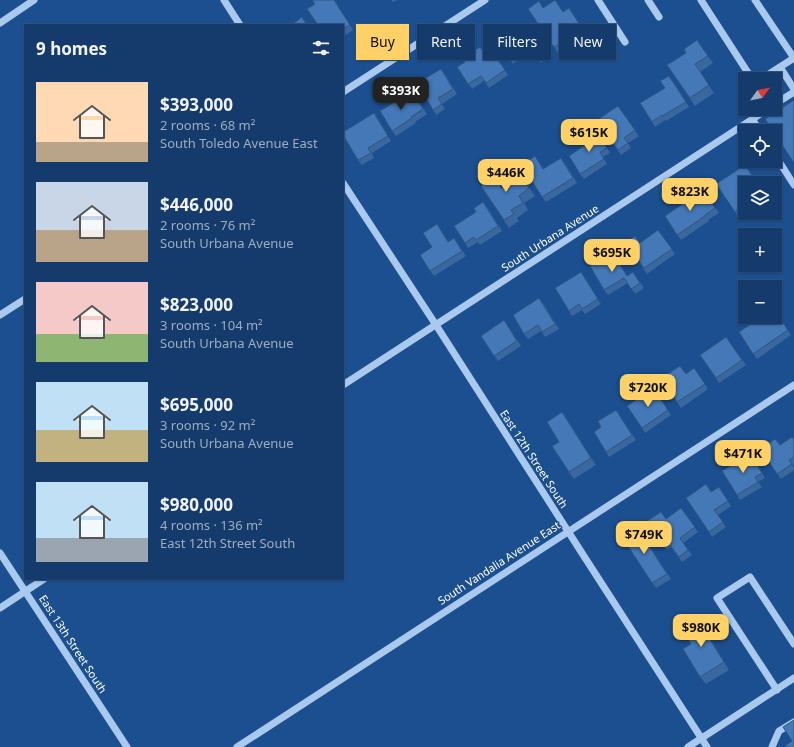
<!DOCTYPE html>
<meta charset="utf-8">
<style>
:root{--surface:#143b6b;--page:#214673;--text:#f1f3f6;--muted:#9dadc1;--line:#33557e;--accent:#ffd166}
body{margin:0;font-family:"Noto Sans",sans-serif;background:var(--page);color:var(--text);height:100vh;display:flex;flex-direction:column;font-size:15px;white-space:nowrap}
*{box-sizing:border-box;margin:0}
p{font-size:13px;color:var(--muted)}
.icon{flex:none;width:22px;height:22px;fill:none;stroke:currentColor;stroke-width:2;stroke-linecap:round;stroke-linejoin:round}
.map{position:relative;flex:1;overflow:hidden}
.sheet{position:absolute;left:24px;top:24px;width:320px;height:556px;display:flex;flex-direction:column;background:var(--surface);border-radius:0px;box-shadow:0 1px 3px #0004,0 0 0 1px var(--line)}
.sheet>*{flex:none}
.top-card{position:absolute;left:356px;top:24px;width:378px;height:36px;display:flex;gap:8px}
.needle{width:26px;rotate:57deg}
.tools{position:absolute;left:738px;top:72px;display:grid;gap:8px}
.tools a{display:grid;place-items:center;width:44px;height:44px;border-radius:0px;background:var(--surface);box-shadow:0 1px 3px #0004,0 0 0 1px var(--line);font-size:20px}
.price{position:absolute;translate:-50% -34px;padding:0 9px;border-radius:8px;background:var(--accent);color:#111;font-size:13px;line-height:26px;filter:drop-shadow(0 1px 2px #0008)}
.price::after{content:'';position:absolute;left:50%;top:24px;width:12px;height:9px;margin-left:-6px;background:inherit;clip-path:polygon(0 0,100% 0,50% 100%)}
.price.active{background:#222;color:#fff}
ul{padding:0;list-style:none}
li{display:flex;align-items:center;gap:12px;height:100px;padding:0 12px}
li span{display:grid;place-items:center;flex:none;width:112px;height:80px;border-radius:0px;color:#555}
li>.icon{margin-inline-start:auto}
span .icon{width:48px;height:48px;fill:#fffc;stroke-width:1}
li b{font-size:17px}
h2{display:flex;justify-content:space-between;align-items:center;height:48px;padding:0 12px;font-size:17px}
.pill{padding:0 14px;border-radius:0px;background:var(--surface);box-shadow:0 1px 3px #0004,0 0 0 1px var(--line);font-size:14px;line-height:36px}
.pill.active{background:var(--accent);color:#111}
.map>svg:first-child{display:block}
.lines{fill:none;stroke-linecap:round;stroke-linejoin:round}
.minor{stroke:#a9c9ee;stroke-width:7}
.wall{fill:#3a679d}
.shaded-wall{fill:#305480}
.building{fill:#4478b7;stroke:#305480}
.labels{text-anchor:middle;stroke-width:3;stroke-linejoin:round;paint-order:stroke}
.street-label{font-size:11px;fill:#fff;stroke:#1b4f8f}
</style>
<div class="map">
<svg width="794" height="747" viewBox="0 0 794 747">
<rect width="100%" height="100%" fill="#1b4f8f"/>
<g class="lines">
<!-- minor -->
<path class="minor" d="M224,0L240,25
M598,0L625,42
M648,0L659,17
M701,0L752,79
M755,0L794,58L761,79
M0,23L34,0
M780,67L794,89
M343,92L485,0
M775,104L794,92
M752,119L760,131
M775,155L794,185
M343,183L436,325L580,550L707,747
M0,315L25,299
M343,385L768,109
M0,553L127,747
M0,608L44,579
M777,690L717,598L750,577L794,644
M237,747L794,385
M688,747L794,678
M772,747L779,731L794,722"/>
</g>
<!-- wall -->
<path class="wall" d="M334,0L353,30L343,37V25L315,4Z
M391,0H397L393,2Z
M544,8L563,12L569,8L587,35L579,41L573,31L568,35L574,44L559,54L528,9Z
M529,29L548,58L541,63L532,51L513,64L494,36L519,35Z
M697,40L713,63L700,72L714,93L695,106L667,65L686,53Z
M496,57L508,75L489,88L484,81L472,89L457,67L490,61Z
M445,74L457,94L442,104L445,109L436,115L433,110Z
M673,81L689,107L666,121L665,120L655,127L652,122L665,88Z
M415,96L427,114L415,122L416,123L396,136L392,131Z
M618,106L639,136L628,143L631,148L621,155L597,120Z
M374,113L391,141L372,153L374,158L362,165L358,160Z
M597,131L610,153L603,157L607,164L584,179L580,174L588,143Z
M565,163L577,183L546,202L542,197Z
M513,165L535,196L524,203L528,210L517,218L519,221L509,228L481,186L502,188L512,181Z
M745,183V213L738,217L735,212Z
M703,190L719,213L708,220L709,221L681,240L665,216Z
M487,207L502,231L480,245L478,242L468,248L465,243Z
M437,224L448,242L454,238L466,256L434,276L430,271L432,247Z
M658,230L675,254L647,274L626,242L640,243Z
M612,252L627,276L633,272L644,288L635,294L628,283L608,295L604,290Z
M584,277L601,304L585,314L582,310L572,316L569,311Z
M543,303L559,329L545,337L541,331L528,339L524,334Z
M775,311L791,335L757,359L739,332Z
M504,320L521,346L498,361L481,336Z
M726,337L746,365L719,383L700,355Z
M694,368L708,389L681,408L661,378L686,374Z
M653,388L671,415L645,433L627,406Z
M616,410L636,440L609,457L606,452L601,427Z
M562,412L596,465L574,479L569,472L559,442Z
M794,440V464L792,465L794,467V470L781,479L761,450L780,445Z
M750,454L765,478L758,482L762,487L740,500L737,495Z
M719,487L731,506L718,515L726,527L712,537L686,498L711,492Z
M681,508L698,532L683,543L692,555L682,562L671,547L667,550L647,521L666,519Z
M637,527L671,579L656,588L622,537Z
M702,624L729,670L706,684L700,677L691,644Z"/>
<!-- shaded-wall -->
<path class="shaded-wall" d="M562,412L567,420L596,465L591,458Z
M696,617L702,624L729,670L724,662Z"/>
<!-- building -->
<path class="building" d="M312,0H334L350,25L343,29V25H318L307,9L315,4Z
M555,0L563,12L569,8L582,28L574,33L568,24L562,28L569,37L554,47L528,9L539,1L543,8Z
M302,17L307,25H291Z
M512,24L519,35L529,29L545,53L537,58L529,46L510,59L494,36Z
M697,40L708,56L695,64L709,85L690,98L667,65L686,53L684,49Z
M480,47L490,61L496,57L505,70L486,83L481,76L468,84L457,67L465,62L463,58Z
M441,69L453,89L438,98L442,104L433,110L417,83Z
M669,76L686,102L662,116V115L652,122L640,103L665,88L660,81Z
M412,91L423,109L411,117L412,118L392,131L380,111Z
M794,100V163L775,134V131H773L765,119Z
M618,106L635,130L624,138L628,143L618,150L597,120Z
M374,113L388,136L368,148L371,153L358,160L343,135V132Z
M597,131L607,148L600,152L604,159L580,174L569,156L588,143L585,138Z
M535,156L543,169L561,158L573,178L542,197L522,165Z
M513,165L529,188L519,196L523,203L511,210L514,214L504,220L481,186L494,176L502,188L512,181L505,170Z
M745,165L757,183H745V205L735,212L716,184Z
M703,190L715,208L705,215V216L677,235L665,216Z
M483,202L498,226L476,240L474,237L465,243L454,226L476,212L474,208Z
M437,224L448,242L454,238L462,251L430,271L420,255L432,247L423,233Z
M658,230L672,249L644,268L626,242L635,236L640,243Z
M612,252L627,276L633,272L640,283L631,289L624,278L604,290L590,266Z
M581,272L598,299L582,309L579,304L569,311L555,288Z
M539,298L555,324L542,332L538,325L524,334L513,315Z
M775,311L788,330L753,354L739,332L761,317H775Z
M504,320L517,341L494,356L481,336Z
M726,337L742,360L716,378L700,355Z
M680,366L686,374L694,368L705,384L677,402L661,378Z
M653,388L668,410L642,428L627,406Z
M616,410L632,435L606,452L594,432L601,427L598,421Z
M562,412L591,458L569,472L552,446L559,442L547,422Z
M792,437L794,440V457L789,460L792,464L777,474L761,450L775,439L780,445Z
M750,454L762,473L755,477L758,482L737,495L722,471Z
M706,484L711,492L719,487L728,501L714,510L723,522L709,532L686,498Z
M681,508L695,527L680,538L688,550L679,557L668,542L663,545L647,521L661,512L666,519Z
M637,527L667,574L652,583L622,537Z
M696,617L724,662L700,677L683,649L691,644L680,627Z
M794,720V747H786L785,746L792,741L783,727Z"/>
<g class="labels">
<!-- street labels -->
<g class="street-label">
<text transform="translate(550 238) rotate(-33)" y="4">South Urbana Avenue</text>
<text transform="translate(534 459) rotate(57)" y="4">East 12th Street South</text>
<text transform="translate(499 563) rotate(-33)" y="4">South Vandalia Avenue East</text>
<text transform="translate(73 644) rotate(57)" y="4">East 13th Street South</text>
</g>
</g>
</svg>
<div class="tools">
<a><svg class="needle" viewBox="-14 -14 28 28"><path d="M0-13l5 13h-10z" fill="#e53935"/><path d="M0 13l5-13h-10z" fill="#9dadc1"/></svg></a>
<a><svg class="icon" aria-label="locate" viewBox="0 0 24 24"><circle cx="12" cy="12" r="6"/><path d="M12 2v4M12 18v4M2 12h4M18 12h4"/></svg></a>
<a><svg class="icon" aria-label="layers" viewBox="0 0 24 24"><path d="M12 4l9 5-9 5-9-5zM3 14l9 5 9-5"/></svg></a>
<a>+</a>
<a>−</a>
</div>
<b class="price active" style="left:401px;top:111px">$393K</b>
<b class="price" style="left:589px;top:153px">$615K</b>
<b class="price" style="left:506px;top:193px">$446K</b>
<b class="price" style="left:690px;top:212px">$823K</b>
<b class="price" style="left:612px;top:273px">$695K</b>
<b class="price" style="left:648px;top:408px">$720K</b>
<b class="price" style="left:743px;top:474px">$471K</b>
<b class="price" style="left:644px;top:555px">$749K</b>
<b class="price" style="left:701px;top:648px">$980K</b>
<div class="top-card">
<a class="pill active">Buy</a>
<a class="pill">Rent</a>
<a class="pill">Filters</a>
<a class="pill">New</a>
</div>
<section class="sheet">
<h2>9 homes<svg class="icon" aria-label="filters" viewBox="0 0 24 24"><path d="M4 7h16M4 17h16"/><circle cx="9" cy="7" r="2"/><circle cx="15" cy="17" r="2"/></svg></h2>
<ul>
<li><span style="background:linear-gradient(#ffd9b3 75%,#b9a48a 0)"><svg class="icon" aria-label="home" viewBox="0 0 24 24"><path d="M3 11l9-7 9 7M6 9v11h12V9"/></svg></span><div><b>$393,000</b><p>2 rooms · 68 m²</p><p>South Toledo Avenue East</p></div></li>
<li><span style="background:linear-gradient(#c9d6e8 60%,#b9a48a 0)"><svg class="icon" aria-label="home" viewBox="0 0 24 24"><path d="M3 11l9-7 9 7M6 9v11h12V9"/></svg></span><div><b>$446,000</b><p>2 rooms · 76 m²</p><p>South Urbana Avenue</p></div></li>
<li><span style="background:linear-gradient(#f6c9c9 65%,#8fb573 0)"><svg class="icon" aria-label="home" viewBox="0 0 24 24"><path d="M3 11l9-7 9 7M6 9v11h12V9"/></svg></span><div><b>$823,000</b><p>3 rooms · 104 m²</p><p>South Urbana Avenue</p></div></li>
<li><span style="background:linear-gradient(#bfe0f5 60%,#c2b280 0)"><svg class="icon" aria-label="home" viewBox="0 0 24 24"><path d="M3 11l9-7 9 7M6 9v11h12V9"/></svg></span><div><b>$695,000</b><p>3 rooms · 92 m²</p><p>South Urbana Avenue</p></div></li>
<li><span style="background:linear-gradient(#bfe0f5 70%,#9aa5b1 0)"><svg class="icon" aria-label="home" viewBox="0 0 24 24"><path d="M3 11l9-7 9 7M6 9v11h12V9"/></svg></span><div><b>$980,000</b><p>4 rooms · 136 m²</p><p>East 12th Street South</p></div></li>
</ul>
</section>
</div>
